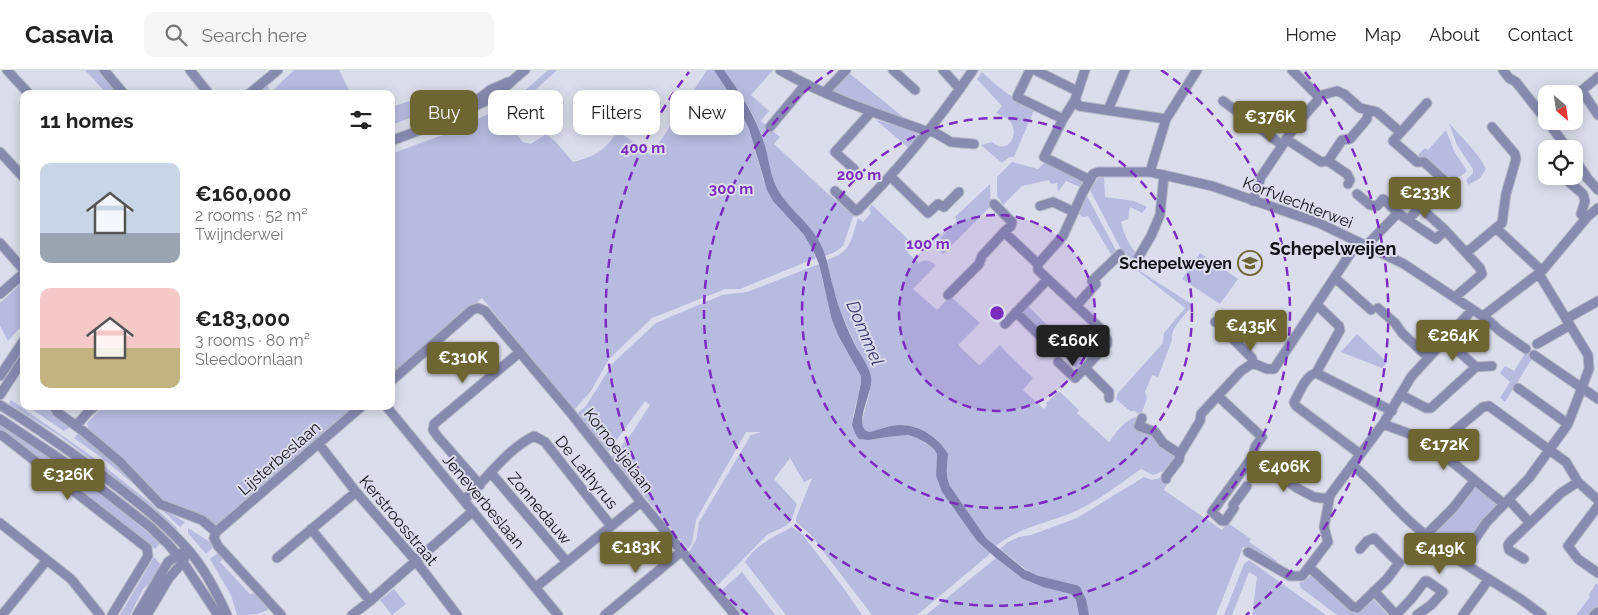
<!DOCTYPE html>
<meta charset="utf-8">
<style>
:root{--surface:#fff;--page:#f6f6f6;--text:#222;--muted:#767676;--line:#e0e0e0;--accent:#6e6632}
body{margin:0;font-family:Raleway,sans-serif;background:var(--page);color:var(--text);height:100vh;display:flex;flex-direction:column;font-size:19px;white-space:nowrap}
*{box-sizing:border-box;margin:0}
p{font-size:16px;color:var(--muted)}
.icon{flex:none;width:28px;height:28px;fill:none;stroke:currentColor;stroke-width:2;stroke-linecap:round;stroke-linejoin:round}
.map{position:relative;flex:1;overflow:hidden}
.drawer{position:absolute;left:20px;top:20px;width:375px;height:320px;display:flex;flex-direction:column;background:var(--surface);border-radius:10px;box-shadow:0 2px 12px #0003}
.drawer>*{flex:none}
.hud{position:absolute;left:410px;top:20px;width:475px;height:45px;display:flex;gap:10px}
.needle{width:32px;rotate:151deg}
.buttons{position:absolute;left:1538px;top:15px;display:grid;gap:10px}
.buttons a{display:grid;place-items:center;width:45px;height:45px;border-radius:10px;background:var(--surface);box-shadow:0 2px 12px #0003;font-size:25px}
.price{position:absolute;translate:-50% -42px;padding:0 11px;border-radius:5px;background:var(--accent);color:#fff;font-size:16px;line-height:32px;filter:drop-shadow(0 1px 2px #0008)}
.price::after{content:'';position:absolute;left:50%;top:30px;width:15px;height:11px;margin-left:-8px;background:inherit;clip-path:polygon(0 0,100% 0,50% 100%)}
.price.on{background:#222;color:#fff}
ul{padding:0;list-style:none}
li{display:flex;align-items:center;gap:15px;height:125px;padding:0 20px}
li span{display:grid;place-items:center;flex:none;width:140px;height:100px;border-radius:10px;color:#555}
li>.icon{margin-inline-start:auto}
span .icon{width:60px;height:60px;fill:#fffc;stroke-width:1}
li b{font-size:21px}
h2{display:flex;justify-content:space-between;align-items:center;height:60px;padding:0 20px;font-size:21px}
.chip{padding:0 18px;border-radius:10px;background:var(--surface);box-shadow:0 2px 12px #0003;font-size:18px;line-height:45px}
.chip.on{background:var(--accent);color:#fff}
header{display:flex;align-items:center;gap:30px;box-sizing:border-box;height:70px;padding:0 25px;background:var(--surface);border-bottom:1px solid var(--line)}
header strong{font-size:24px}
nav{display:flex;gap:28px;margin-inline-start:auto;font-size:18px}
.search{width:350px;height:45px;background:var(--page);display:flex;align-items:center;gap:12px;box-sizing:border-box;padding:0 18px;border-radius:10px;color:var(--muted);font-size:19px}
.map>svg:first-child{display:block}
.green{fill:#b7bbe0}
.water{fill:#7f83ad}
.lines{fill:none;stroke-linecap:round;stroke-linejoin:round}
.minor-casing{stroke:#b6b8c5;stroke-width:11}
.minor{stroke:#878bb0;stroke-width:9}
.ring{fill:none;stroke:#7b2cbf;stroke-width:2.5;stroke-dasharray:9 6}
.labels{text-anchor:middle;stroke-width:4;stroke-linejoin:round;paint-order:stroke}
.street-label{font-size:16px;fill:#101116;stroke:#dbddec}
.poi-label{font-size:16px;font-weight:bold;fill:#101116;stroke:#dbddec;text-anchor:end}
.neighbourhood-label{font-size:18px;font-weight:bold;fill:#101116;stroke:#dbddec}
.water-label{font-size:18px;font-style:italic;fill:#34356c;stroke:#dbddec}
.centre{fill:#7b2cbf;stroke:#dbddec;stroke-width:2.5}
.ring-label{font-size:15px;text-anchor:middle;font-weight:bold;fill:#7b2cbf;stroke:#dbddec;stroke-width:4;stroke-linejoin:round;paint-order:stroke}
</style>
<header>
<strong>Casavia</strong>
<div class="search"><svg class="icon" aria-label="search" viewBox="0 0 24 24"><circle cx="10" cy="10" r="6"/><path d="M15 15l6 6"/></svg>Search here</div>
<nav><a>Home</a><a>Map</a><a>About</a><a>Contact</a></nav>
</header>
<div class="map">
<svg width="1598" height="545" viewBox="0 0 1598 545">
<rect width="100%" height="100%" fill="#dbddec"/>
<!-- green -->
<path class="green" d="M85,0H100L120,24H107Z
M294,0H339L351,24H255L267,13L270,23Z
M548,0H557L530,25L510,39L507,34L521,24Z
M707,0H714L716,2L739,38L749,59L763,109L782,141L809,171L816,188L740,219H725L652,248L609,289L591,321L574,340L482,228L391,304V84L456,60L502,37C508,43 514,53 514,61L523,72L531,74L546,64L556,72L573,92C596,86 604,81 618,61L651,85Z
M724,0H773L751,25L769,41L761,51L780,67L774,74L827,123L836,130L838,129L854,144L843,176L835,182L825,186C814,154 790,145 777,118C767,100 766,78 759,59C751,37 737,19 724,0Z
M982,2C1000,19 1011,28 1035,38L1014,87H1009L1002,93L981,75L992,72C1008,86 1020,64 1010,51C1007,47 1001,46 996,43L1002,36L977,9Z
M849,3L908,51L832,23L831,19Z
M442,21L450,25H456L426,42L391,55V37Z
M876,50L916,62L920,67L911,80Z
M1449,53C1461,67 1478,82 1486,99L1480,108L1470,114L1469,115L1466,110L1473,103V99L1457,75Z
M1446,60L1454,81L1467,101C1452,118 1436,98 1424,87L1421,90L1417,86L1425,78L1428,80Z
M1012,92L1038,99L1044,93L1049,94L1087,110L1085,119L1066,111L1058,122L1057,113L1051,114L1049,110L1022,116L1003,135L997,126V107Z
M1104,107L1105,127L1134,131L1147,137L1142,143L1130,137L1128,149L1121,152C1124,165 1131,181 1143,188L1139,194L1123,183L1090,120L1098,108Z
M990,114L991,136L943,184L936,177L935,173L957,151L955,147Z
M1087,126L1119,186L1115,191L1088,146L1083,147L1079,144Z
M872,135L914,175L907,182L918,192L919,193C926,188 930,191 936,195L913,219L937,240L950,226L980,253L958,275L979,295H980L1000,275L1007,283L1033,308L1023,320L1044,339L1047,335L1046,333L1059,321L1079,340L1077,343L1109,372C1115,363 1125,350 1136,347L1160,374L1176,388L1164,401L1153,405L1141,399C1121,413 1100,429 1078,440C1050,453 1021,456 996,476L986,468L950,416C945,405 947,396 948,384C938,367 920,355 900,355C889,355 879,360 869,362L865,361L861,355L870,321L858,281L840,240L833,218L827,190C852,181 850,172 858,148L863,152L871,143L869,139Z
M1200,183L1238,209L1220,234L1182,209Z
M819,194L823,213L839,267L861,306V313L853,346L869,370L887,367L908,365L917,368L934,379L937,384L936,406L942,422L977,471L991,483L917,545H872L810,464L796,452V448L812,408L804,412L790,388L774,409L797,434L791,451L784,457L768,464L761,471L718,515L688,483L696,470L699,452L751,365L761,362H746L696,450L692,473L688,479L612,387L632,363L650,335L645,331L608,382L577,344L586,336L613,293L656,253L722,225L747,222Z
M1129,194L1193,235C1186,244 1170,258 1172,270L1158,307L1152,305L1145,322L1147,328L1141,345L1135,341H1130L1116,329L1118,323L1163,273L1164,263L1185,238Z
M24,211V253L8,271L0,256V233Z
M1028,236L1084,292L1078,300L1053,276L1055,274L1022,242Z
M1357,264L1387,292L1382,298L1341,282Z
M1526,282L1533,287L1505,332L1500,328L1510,312L1500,303L1505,296L1514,301Z
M11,330L90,385L148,431L177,458L175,460L137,426L89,388L60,366L9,334Z
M27,336H52L72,356L64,361Z
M103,336H355L217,460L165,433L113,380L89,360L87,354L88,352Z
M0,354L93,416L160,473L155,479L0,360Z
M80,361L98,374L156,433L166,441L185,452L180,457C147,425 112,394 74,368Z
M1144,407L1152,410L1163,407L1169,410L1164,420L1222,460L1228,453L1251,469L1249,472L1277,491L1274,497L1243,477L1216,545H1089L1083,522L1069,513L1051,510L1029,502L1000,479L1008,472L1019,467L1031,465L1077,448Z
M1475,415L1499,433L1458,486H1456L1431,467Z
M792,457L802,464L845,520L862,545H786L745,492C756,474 774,467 792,457Z
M188,458L210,472L214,476L206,484L188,463Z
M219,482L224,488L220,492L250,524L257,523L269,538C264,545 247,545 237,545L231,525L210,489Z
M154,487L161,495L150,513L143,519L130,545H120Z
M996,488L1023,509L1032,513L1071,524L1076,530L1079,545H926Z
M1249,490L1326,545H1252L1257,507L1249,502L1232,545H1224L1244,494Z
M742,502L775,545H742L722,520Z
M1310,506H1314L1320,514L1354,542H1356L1374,530L1388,545H1337L1301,518L1299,513L1303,512Z
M1596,513L1598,515V536L1589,545H1576L1590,527L1589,525Z
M394,519L406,534L392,545L380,530Z"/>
<!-- water -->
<path class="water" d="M714,0H724C741,24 756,47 765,76C769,90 770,104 776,116C787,139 809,151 820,173C828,188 829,204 834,220C839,240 847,258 856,277C861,286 869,296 871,307C874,321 851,357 869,362C879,360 889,355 900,355C920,355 938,367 948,384C947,396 945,405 950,416L986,468L1025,500L1039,506L1076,515L1080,517L1086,529L1089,545H1079L1076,530L1071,524L1043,517L1023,509L996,488L977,471L942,422L936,406L937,384L934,379L926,373L917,368L908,365L887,367L869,370L859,369L856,365L852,355L861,313V306L839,267L832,250L819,194L813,180L804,165L773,131L767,120L749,59L739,38Z"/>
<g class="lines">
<defs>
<path id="minor" d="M7,0L29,24
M104,0L124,24
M190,0L209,24
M780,0C826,27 878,44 929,62H934L951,72L974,74
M893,0L915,20
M943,0L960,19
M1030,0L1017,27L1063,49L1044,87L1090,110L1093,104L1098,102H1150L1212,116L1319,153L1404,194L1487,249L1500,261L1526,279
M1035,0L1077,21
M1292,0L1318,26
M1503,0L1509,8L1516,12L1546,50
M1582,21L1598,45
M825,22L846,0
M249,24L278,0
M1318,26L1337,21L1344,24L1360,38L1377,42L1400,62
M1574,27L1598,7
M1075,30L1079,36L1166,49
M1223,31L1282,75
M472,34L490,20L508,12
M1108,40L1125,0
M1063,49L1075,30L1085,0
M1547,51L1568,79
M770,57L806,14
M1286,69L1321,92L1328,91
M391,71L428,57L495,27C505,18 514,8 525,0
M0,82L24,108
M1574,88L1588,109L1598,120
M854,99L835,82L871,42
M1150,102L1166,49L1197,0
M1562,106L1583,124L1585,131L1581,144L1585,149
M891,107L928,143L938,134L944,137L959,122
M1348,114L1350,110L1347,104L1328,91L1342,70L1350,69L1367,49L1368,40
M835,121L856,141L858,140C902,96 938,51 973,0
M1357,124L1370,135L1377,136L1383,129L1398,143L1367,175
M1253,131L1261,107L1296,55L1317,31L1318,26
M994,134L1012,152L1011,156L1004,162L1038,194V200L1100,258V261L1107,269V274L1085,298L1109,322V328
M1040,136L1053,132L1074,142
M1420,137L1445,160L1480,198L1482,204L1455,227
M1398,143L1408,150L1444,110L1424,92H1417L1393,71L1427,33
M1408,150L1436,169L1445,160
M1496,158L1542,201
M0,173L24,200
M1466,183L1502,153L1506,124L1516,89L1515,84L1492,57
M1138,188L1151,166L1160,145L1164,105
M1038,194L1063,166L1083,122L1090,110
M1539,204L1588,285L1589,299L1568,354L1529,408L1486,453L1460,491L1522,530L1542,545
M1335,208L1371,240
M0,224L24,203
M948,225L979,194L982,186L1004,162
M1317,235L1339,256L1340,260L1316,303L1392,341
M1076,236L1096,214L1092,211L1120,184
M1378,238L1395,253L1402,263L1428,287
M1016,242L1046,272
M1483,246L1542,201L1588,146L1598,138
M1566,249L1598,231
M1215,252L1219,253L1229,262L1230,266L1252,288L1253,293
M1005,254L1048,209
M1445,269L1476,297
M1537,274L1570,255
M1534,285L1598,329
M1058,292L1075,308L1085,298
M1316,303C1305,306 1300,322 1294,332L1296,336L1360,384
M0,306L24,270
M391,311L472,240L478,238L485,241L570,342L641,432L735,545
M1518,318L1568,354
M0,325L24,288
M1401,325L1426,338H1431L1476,297L1492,296
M1218,326L1262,367L1255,377L1253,386L1212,442L1222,451H1225L1234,438L1233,435L1247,416
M0,335C35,356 68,380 101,404C132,428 165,452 190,482C206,501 217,523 227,545
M54,336L57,342L83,361L120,392L160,434L202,450L216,462
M386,336L558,545
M1142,348L1139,356L1155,362L1163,373L1180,384
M0,349L81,403L149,456L168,474L183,492L218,545
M1383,354L1429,371L1441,372L1483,337L1489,336L1566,392L1578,412L1598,430
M76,356L88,342L95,336
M0,365L3,366L147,478L148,486L112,545
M1435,371L1452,392L1504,434
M319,374L356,422L415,490L457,545
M1253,386L1297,418L1314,427L1329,429
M1352,395C1379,416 1398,445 1426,465L1454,437L1474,411
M491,403L567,492
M1166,409V407L1179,390L1180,384L1200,351L1201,344L1241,301L1253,293L1267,299H1274L1358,172
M480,415L438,367L433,360L434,354L520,282
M464,430C487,409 506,380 534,366L545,372L611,456
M1509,430L1530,453
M1598,436L1568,476L1578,489L1598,503
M0,453L71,509L100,545
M311,459L370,531
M216,462L362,336
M216,462L214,468L218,476L281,545
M1248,482L1290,506H1302L1328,472L1324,457L1330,425L1383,354L1411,307L1472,240
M277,488L356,422
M1524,489L1509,480L1508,475L1510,472L1561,423L1578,412
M1309,497L1353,537L1357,538L1387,509L1399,493L1374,468L1367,471L1360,479
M536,517L641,432
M1374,521L1396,545
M2,545L47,490
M137,545L168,492L181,483
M147,545L169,508L183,492L185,487
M352,545L370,531L473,441
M605,545L682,481
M1396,545L1412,528L1425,511H1427L1443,522L1431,535L1417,545
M1463,545L1489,509
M1594,545L1598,542"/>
</defs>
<!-- minor casing -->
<use href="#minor" class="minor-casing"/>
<!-- minor -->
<use href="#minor" class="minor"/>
</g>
<!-- distance rings -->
<circle cx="997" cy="243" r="98" fill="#7b2cbf" fill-opacity=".12"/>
<g class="ring">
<circle cx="997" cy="243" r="98"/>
<circle cx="997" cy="243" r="195"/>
<path d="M1161 0A293 293 0 1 1 833 0"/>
<path d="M748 545A391 391 0 0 1 689 2M1305 2A391 391 0 0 1 1246 545"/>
</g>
<!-- icons -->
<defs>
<symbol id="school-ring" viewBox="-11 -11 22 22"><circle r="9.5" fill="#dbddec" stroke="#6e6632" stroke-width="1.5"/><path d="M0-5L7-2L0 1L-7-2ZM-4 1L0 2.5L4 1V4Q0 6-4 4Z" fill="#6e6632"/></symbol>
</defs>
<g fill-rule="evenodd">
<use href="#school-ring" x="1236" y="179" width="28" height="28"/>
</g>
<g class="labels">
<!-- street labels -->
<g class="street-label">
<text transform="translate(1298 132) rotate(21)" y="6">Korfvlechterwei</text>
<text transform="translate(619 380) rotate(52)" y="6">Kornoeljelaan</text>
<text transform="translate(279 388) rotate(-41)" y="6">Lijsterbeslaan</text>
<text transform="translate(587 402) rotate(51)" y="6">De Lathyrus</text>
<text transform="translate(484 431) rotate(50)" y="6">Jeneverbeslaan</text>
<text transform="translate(540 438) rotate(50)" y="6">Zonnedauw</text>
<text transform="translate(399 450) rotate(50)" y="6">Kerstroosstraat</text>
</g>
<!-- poi labels -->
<g class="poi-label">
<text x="1232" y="199">Schepelweyen</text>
</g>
<!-- neighbourhood labels -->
<g class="neighbourhood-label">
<text x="1333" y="185">Schepelweijen</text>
</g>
<!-- water labels -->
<g class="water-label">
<text transform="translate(865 263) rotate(67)" y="6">Dommel</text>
</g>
</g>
<circle cx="997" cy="243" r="8" class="centre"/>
<g class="ring-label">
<text x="643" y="83">400 m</text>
<text x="859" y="110">200 m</text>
<text x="731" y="124">300 m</text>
<text x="928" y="179">100 m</text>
</g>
</svg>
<div class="buttons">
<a><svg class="needle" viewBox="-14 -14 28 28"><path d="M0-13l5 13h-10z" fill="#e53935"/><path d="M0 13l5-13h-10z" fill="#767676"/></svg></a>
<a><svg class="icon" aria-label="locate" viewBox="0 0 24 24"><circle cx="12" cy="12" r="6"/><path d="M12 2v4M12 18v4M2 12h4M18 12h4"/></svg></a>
</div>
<b class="price" style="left:1270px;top:73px">€376K</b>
<b class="price" style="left:1425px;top:149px">€233K</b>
<b class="price" style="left:1251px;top:282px">€435K</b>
<b class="price" style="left:1453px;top:292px">€264K</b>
<b class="price on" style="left:1073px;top:297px">€160K</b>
<b class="price" style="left:463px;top:314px">€310K</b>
<b class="price" style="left:1444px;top:401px">€172K</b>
<b class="price" style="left:1284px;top:423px">€406K</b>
<b class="price" style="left:68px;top:431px">€326K</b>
<b class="price" style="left:636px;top:504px">€183K</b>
<b class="price" style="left:1440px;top:505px">€419K</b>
<div class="hud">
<a class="chip on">Buy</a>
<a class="chip">Rent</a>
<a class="chip">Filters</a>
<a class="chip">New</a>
</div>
<section class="drawer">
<h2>11 homes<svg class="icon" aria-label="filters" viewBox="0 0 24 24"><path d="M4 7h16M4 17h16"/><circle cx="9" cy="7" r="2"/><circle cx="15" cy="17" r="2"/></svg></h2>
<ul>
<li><span style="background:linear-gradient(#c9d6e8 70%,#9aa5b1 0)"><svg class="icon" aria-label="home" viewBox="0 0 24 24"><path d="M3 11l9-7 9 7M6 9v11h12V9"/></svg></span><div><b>€160,000</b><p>2 rooms · 52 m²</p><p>Twijnderwei</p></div></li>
<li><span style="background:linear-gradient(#f6c9c9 60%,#c2b280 0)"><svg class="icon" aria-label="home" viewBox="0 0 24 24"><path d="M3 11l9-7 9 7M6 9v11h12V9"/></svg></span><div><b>€183,000</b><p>3 rooms · 80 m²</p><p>Sleedoornlaan</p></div></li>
</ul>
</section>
</div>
